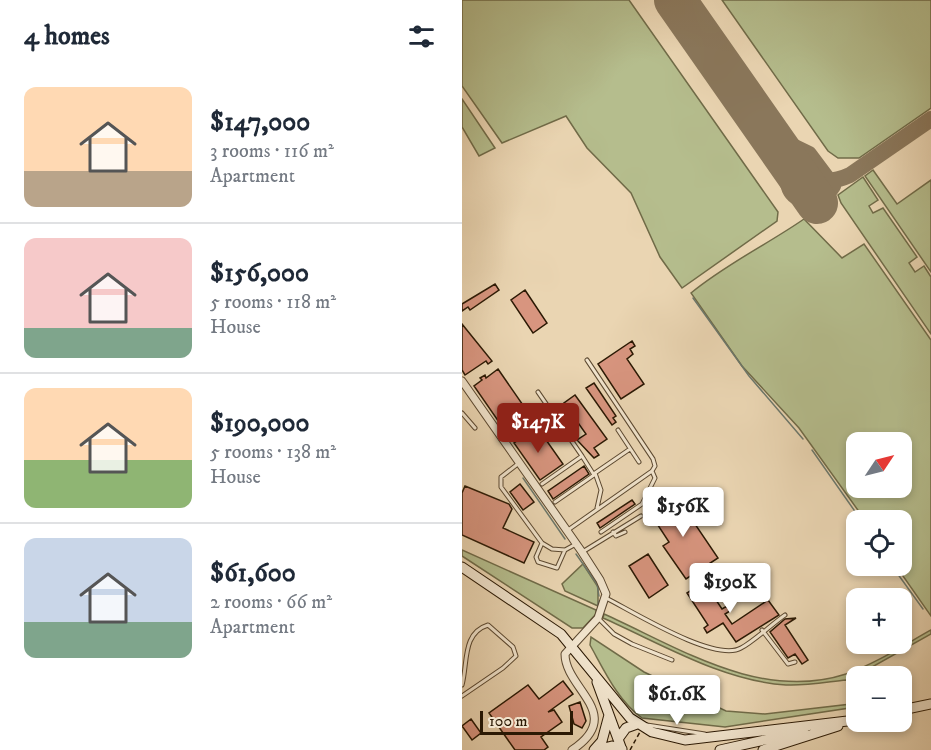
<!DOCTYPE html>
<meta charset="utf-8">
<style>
:root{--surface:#fff;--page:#f6f6f7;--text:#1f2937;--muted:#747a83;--line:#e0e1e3;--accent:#8f2418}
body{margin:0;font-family:"IM FELL DW Pica",serif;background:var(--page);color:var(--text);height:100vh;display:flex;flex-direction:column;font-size:22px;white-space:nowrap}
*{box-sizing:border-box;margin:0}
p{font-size:20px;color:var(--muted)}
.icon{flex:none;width:33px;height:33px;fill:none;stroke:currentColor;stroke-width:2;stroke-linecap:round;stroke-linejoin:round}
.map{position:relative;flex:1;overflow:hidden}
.details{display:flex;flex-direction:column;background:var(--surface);width:462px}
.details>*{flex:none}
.needle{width:39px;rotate:55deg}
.controls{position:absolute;left:384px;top:432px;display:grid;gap:12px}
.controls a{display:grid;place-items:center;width:66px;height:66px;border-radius:12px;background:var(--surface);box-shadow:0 3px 9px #0003;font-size:30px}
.scale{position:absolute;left:18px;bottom:15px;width:93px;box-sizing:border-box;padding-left:6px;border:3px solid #2b1904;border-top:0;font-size:16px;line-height:21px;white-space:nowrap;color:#2b1904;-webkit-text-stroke:4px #f1e4cd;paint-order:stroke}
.price{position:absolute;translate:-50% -51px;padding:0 14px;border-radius:6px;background:#fff;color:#222;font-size:20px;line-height:39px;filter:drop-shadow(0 2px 3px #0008)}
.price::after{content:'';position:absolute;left:50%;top:36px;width:18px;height:14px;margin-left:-9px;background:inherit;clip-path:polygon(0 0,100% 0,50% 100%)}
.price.selected{background:var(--accent);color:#fff}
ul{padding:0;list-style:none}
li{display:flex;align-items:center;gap:18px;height:150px;padding:0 24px}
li+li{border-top:2px solid var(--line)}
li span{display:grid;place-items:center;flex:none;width:168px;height:120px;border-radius:12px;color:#555}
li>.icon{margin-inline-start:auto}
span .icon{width:72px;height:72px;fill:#fffc;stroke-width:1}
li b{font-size:26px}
h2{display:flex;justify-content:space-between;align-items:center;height:72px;padding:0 24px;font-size:26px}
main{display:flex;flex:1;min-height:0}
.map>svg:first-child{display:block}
.green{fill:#b5bd8d;stroke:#706b48;stroke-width:1.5;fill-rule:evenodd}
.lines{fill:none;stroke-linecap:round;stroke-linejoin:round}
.stream{stroke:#6c786c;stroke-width:1.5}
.taxiway{stroke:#8a775b;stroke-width:16}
.runway{stroke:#8a775b;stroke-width:42}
.building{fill:#d8957f;stroke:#2b1904;stroke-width:1.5}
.lane-casing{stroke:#5b4830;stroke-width:5}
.street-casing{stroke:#5b4830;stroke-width:9}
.secondary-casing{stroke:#2b1904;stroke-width:11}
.path{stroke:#2b1904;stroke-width:1.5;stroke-dasharray:4.5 3;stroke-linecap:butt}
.lane{stroke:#f1e4cd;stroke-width:3}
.street{stroke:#f1e4cd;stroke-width:7}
.secondary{stroke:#f1e4cd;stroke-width:9}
</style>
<main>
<section class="details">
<h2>4 homes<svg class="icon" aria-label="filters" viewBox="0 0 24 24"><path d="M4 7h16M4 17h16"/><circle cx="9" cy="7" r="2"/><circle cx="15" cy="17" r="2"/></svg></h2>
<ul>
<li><span style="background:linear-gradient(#ffd9b3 70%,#b9a48a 0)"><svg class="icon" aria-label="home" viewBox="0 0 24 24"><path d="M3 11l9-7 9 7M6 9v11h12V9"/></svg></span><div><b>$147,000</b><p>3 rooms · 116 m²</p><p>Apartment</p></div></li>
<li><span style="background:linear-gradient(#f6c9c9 75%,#7fa58c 0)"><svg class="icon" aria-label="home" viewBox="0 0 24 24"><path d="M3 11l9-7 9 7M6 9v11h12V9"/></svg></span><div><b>$156,000</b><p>5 rooms · 118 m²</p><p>House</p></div></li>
<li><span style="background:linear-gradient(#ffd9b3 60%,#8fb573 0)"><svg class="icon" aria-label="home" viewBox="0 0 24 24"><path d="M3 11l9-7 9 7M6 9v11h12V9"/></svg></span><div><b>$190,000</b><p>5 rooms · 138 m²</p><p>House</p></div></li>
<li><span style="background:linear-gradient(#c9d6e8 70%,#7fa58c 0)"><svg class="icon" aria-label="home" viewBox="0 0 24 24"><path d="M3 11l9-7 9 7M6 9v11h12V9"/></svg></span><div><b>$61,600</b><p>2 rooms · 66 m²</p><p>Apartment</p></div></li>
</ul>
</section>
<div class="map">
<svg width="469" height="750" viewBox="0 0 469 750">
<rect width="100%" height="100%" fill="#ead5b2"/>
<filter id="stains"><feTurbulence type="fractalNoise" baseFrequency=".00333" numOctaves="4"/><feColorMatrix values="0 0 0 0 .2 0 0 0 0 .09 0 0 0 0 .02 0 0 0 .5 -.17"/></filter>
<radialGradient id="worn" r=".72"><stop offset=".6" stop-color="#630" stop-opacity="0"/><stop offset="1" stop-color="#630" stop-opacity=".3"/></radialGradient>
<!-- green -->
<path class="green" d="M0,0H167L316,212L315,221L220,288L198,257L169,193L125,148L104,116L40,143L0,86Z
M260,0H469V108L397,158H376L366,151Z
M0,99L33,148L17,156L0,127Z
M411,170L435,204L469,180V272L403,176Z
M401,177L416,200L407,206L411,213L421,208L455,257L447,263L453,272L462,266L469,277V334L379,203L376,195Z
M342,219L380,258L402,244L469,340V616L434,566H440V520H403L337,428L280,366L229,293C264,264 306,244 342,219ZM394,442H440V488H394Z
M0,550L134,610V614L121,628H110L0,556Z
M121,564L136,587V606L103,591L100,584Z
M142,614C216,647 298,702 384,674C413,664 442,645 469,630V634L410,667L406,676H394V707L263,727L180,718C156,701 142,670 128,645L129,637L182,672L264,711L303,714L389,704L392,687L384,680C365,682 343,686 324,685C260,681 198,643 141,618Z"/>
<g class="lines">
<!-- stream -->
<path class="stream" d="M231,298L287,376L341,439
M350,450L399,520
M61,478L103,539
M114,554L135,584L137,596
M430,566L461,609
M136,605L137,601"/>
<!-- taxiway -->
<path class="taxiway" d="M274,85C286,102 298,119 309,135C330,165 347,194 388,175L469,119
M312,137L347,154L371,186C366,194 358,201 348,200C318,200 328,171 320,154"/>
<!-- runway -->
<path class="runway" d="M213,0L355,203"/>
</g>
<!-- building -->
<path class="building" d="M33,284L37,290L8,310L6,307L0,311V304Z
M63,290L85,323L71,333L49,300Z
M0,324L30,361L26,364L24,361L3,375L0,370Z
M170,341L173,346L168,349L171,354L165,359L182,384L159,399L136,364Z
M36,369L63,408L39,425L12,386L20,380L18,378L23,375L24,378Z
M132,383L154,416L151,418L154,422L150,425L124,388Z
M113,395L145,439L132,448L137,455L132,458L115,440L124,434L102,403Z
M75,427L101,464L78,480L52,443Z
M122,466L127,474L91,499L86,491Z
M58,484L72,502L61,510L48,492Z
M3,486L47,504L50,509L41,528L72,542L62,563L0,535V493Z
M214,496L256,558L224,579L201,546L207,542L188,513Z
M170,500L173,504L138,528L135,523Z
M186,554L206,585L187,598L167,566Z
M242,582L260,609L265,606L268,611L263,614L270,624L306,600L317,615L274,642L261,623L245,633L242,628L246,625L225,593Z
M334,618L323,625L346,660L340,664L333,654L326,658L308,632L323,619Z
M101,681L111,694L86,712L92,710L100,722L79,737L86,747L82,750H53L27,713L66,685L77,699Z
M118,702L124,721L120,728L112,724L107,706Z
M9,719L19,733L10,740L0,726Z"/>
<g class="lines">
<defs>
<path id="lane" d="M76,392L120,456L80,484
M0,413L13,428
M156,430L177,462
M44,441L88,410
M57,463L39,477V487L80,543
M93,502L132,475L120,456
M135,508L139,490L133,473L168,449
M106,530L190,471L193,466L191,459L125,360
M139,532L180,504L193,478L190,471
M151,532L154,536L163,532
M103,550L90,549L80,543L74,557L76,562L95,568L103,550L114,544
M122,551L179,516
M144,598C170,611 253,663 279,648C291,642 310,624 323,615
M137,619L152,634L170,644L210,660
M300,630L326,664L333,662
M0,685C6,663 0,633 26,625L51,647L54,656L41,668L0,696
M185,725L243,734"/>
<path id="street" d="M0,381L120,552L138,580L144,594L136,618L103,654C103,689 164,714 110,750"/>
<path id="secondary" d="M0,567L99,634L168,718L190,732L223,740L394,720
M135,682L160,750
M440,710L469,704
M156,739L164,728L175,724
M132,750L140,741L147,715
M134,750L150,746L160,749
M258,750L342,731
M301,750L376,726"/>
</defs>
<!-- lane casing -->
<use href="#lane" class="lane-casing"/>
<!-- street casing -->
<use href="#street" class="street-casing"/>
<!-- secondary casing -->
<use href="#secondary" class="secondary-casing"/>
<!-- path -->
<path class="path" d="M168,750L178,732"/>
<!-- lane -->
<use href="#lane" class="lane"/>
<!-- street -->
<use href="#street" class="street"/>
<!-- secondary -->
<use href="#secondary" class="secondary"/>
</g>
<rect width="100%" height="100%" filter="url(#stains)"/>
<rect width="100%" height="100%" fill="url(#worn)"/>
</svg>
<div class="controls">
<a><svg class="needle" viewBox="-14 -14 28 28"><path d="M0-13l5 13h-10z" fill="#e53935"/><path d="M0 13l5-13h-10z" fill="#747a83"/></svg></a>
<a><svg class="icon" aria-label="locate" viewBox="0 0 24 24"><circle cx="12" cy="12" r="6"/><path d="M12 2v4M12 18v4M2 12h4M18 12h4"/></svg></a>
<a>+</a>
<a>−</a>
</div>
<div class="scale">100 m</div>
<b class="price selected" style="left:76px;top:454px">$147K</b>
<b class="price" style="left:221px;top:538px">$156K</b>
<b class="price" style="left:268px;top:614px">$190K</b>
<b class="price" style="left:215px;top:726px">$61.6K</b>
</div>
</main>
